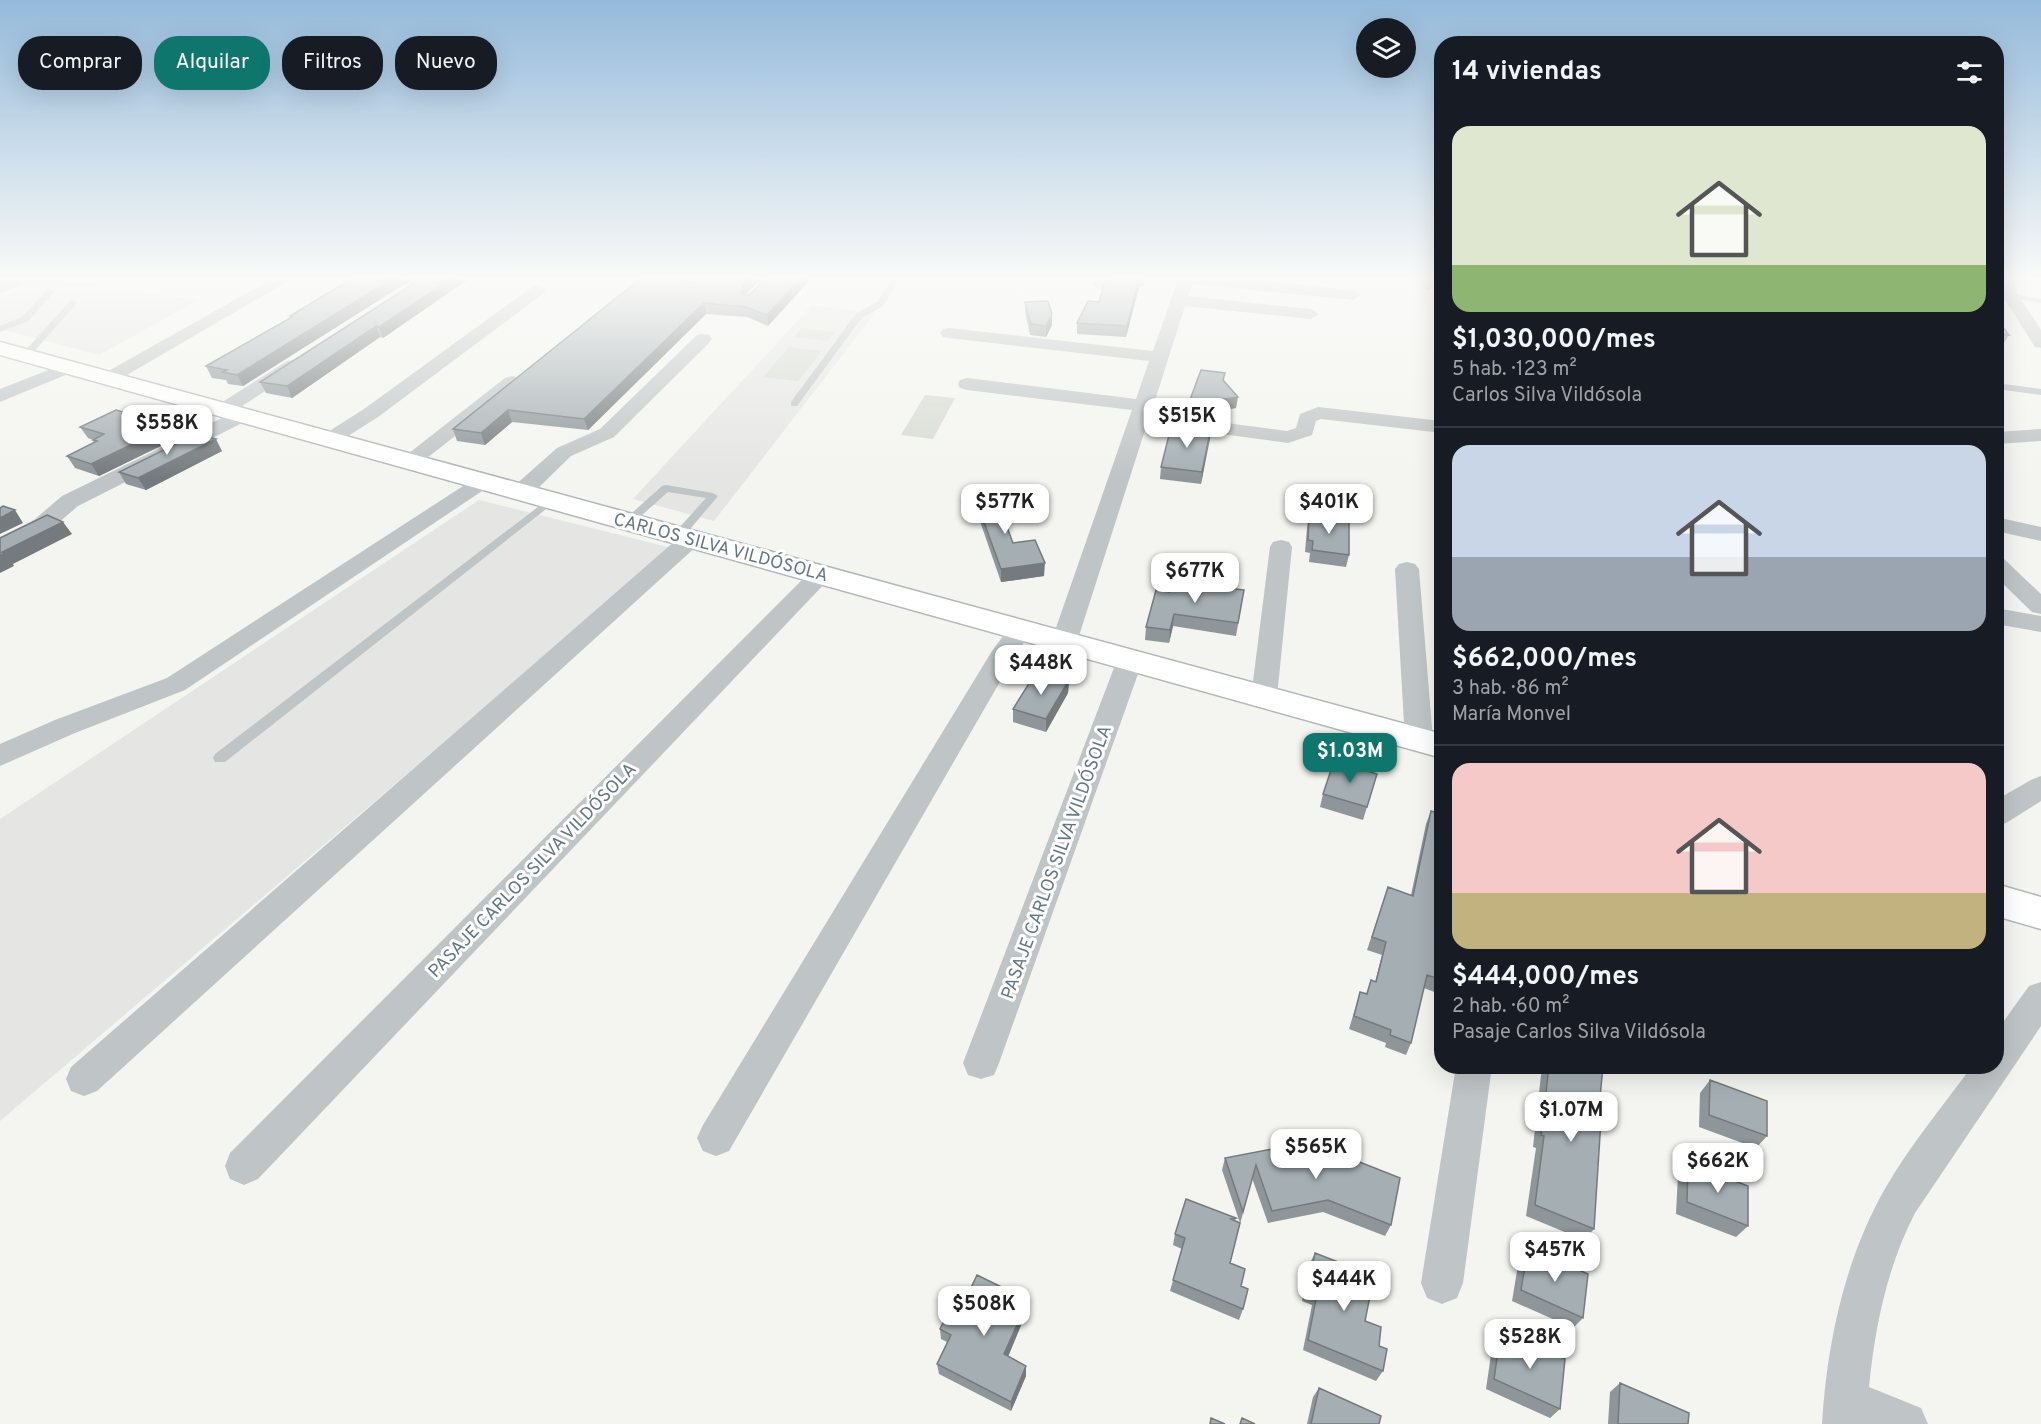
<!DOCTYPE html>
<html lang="es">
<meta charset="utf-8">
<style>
:root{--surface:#171b24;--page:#20242c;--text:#f1f3f6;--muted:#9ea1a6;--line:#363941;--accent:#0f766e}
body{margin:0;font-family:Overpass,sans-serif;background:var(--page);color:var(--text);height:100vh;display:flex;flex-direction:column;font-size:22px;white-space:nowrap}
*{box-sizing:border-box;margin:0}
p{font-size:20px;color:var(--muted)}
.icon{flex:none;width:33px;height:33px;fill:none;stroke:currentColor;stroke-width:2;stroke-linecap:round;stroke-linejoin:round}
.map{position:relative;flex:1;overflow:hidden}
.details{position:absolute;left:1434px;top:36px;width:570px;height:1038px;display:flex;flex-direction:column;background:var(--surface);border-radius:24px;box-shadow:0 6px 24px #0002}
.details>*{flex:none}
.hud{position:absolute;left:18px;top:36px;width:570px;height:54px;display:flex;gap:12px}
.buttons{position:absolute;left:1356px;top:18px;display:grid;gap:12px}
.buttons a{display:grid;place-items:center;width:60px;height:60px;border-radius:50%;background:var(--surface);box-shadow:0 6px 24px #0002;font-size:30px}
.price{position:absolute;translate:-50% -51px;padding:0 14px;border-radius:12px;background:#fff;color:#222;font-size:20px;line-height:39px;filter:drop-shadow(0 2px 3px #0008)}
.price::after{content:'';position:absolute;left:50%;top:36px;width:18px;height:14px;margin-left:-9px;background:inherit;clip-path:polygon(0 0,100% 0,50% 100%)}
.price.selected{background:var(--accent);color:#fff}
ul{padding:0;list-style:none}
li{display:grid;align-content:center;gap:12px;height:318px;padding:0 18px}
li+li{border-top:2px solid var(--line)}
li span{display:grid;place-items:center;height:186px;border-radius:18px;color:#555}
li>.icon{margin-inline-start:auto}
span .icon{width:108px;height:108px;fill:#fffc;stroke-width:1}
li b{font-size:26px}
h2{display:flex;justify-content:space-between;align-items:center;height:72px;padding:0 18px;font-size:26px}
.tag{padding:0 21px;border-radius:24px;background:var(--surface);box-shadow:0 6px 24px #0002;font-size:21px;line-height:54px}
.tag.selected{background:var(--accent);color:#fff}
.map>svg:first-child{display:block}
.built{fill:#e5e5e4}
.green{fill:#d5dbd1}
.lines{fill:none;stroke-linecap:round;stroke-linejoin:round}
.secondary-casing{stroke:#b1b7bb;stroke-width:3}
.lane{fill:#bfc4c6;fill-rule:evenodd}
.street{fill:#bfc4c6;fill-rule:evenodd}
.secondary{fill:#fff;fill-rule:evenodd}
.wall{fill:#8e969a}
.shaded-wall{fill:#747a7d}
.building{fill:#a5afb3;stroke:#747a7d;stroke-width:1.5}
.labels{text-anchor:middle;stroke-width:6;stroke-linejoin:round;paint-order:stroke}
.street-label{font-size:18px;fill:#637681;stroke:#fff}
</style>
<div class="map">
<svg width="2041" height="1424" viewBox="0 0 2041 1424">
<rect width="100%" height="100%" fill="#f4f4f0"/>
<!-- built -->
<path class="built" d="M39,279H48L198,300L99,355L0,329V299Z
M812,305L875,313L714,521L633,499Z
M479,500L672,548L0,1121V819Z"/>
<!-- green -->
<path class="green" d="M802,328L835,332L828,341L794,337Z
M789,347L822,351L798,381L763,377Z
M925,395L955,398L933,439L901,435Z"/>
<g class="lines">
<defs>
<path id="secondary" d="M0,342L1442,734V758L0,355Z
M1996,884L2041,897V929L1996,916Z"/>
</defs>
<!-- secondary casing -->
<use href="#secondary" class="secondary-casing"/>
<!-- lane -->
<path class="lane" d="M892,279H900L883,306L863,317L858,323L797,406H791V402L852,319L857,313L877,302Z
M48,289L55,291L28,321L0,332V326L22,317Z
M2007,293L2041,299V303L2007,297Z
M71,300L78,302L29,357H23V353Z
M1996,383L2041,389V395L1996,389Z
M666,485L713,493L718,496L691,528L697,539L695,541H687L679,528L706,498L668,492L633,523H625L623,521L662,486Z
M551,497L556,500L555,502L225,762H215L213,758L215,754Z"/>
<!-- street -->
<path class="street" d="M8,279H31L29,282L0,293V282Z
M272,279L290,280L115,382H103L100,378L103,374Z
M1096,279H1112L1107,288L1101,290L1093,285Z
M1178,279H1242L1353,290L1361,295L1353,300L1192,284L1188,296L1311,309L1319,314L1311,319L1185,306L1151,413L1287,431L1296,428L1300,414L1318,407L1442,421V433L1321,419L1316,421L1312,435L1288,443L1147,424L1077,642L1073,648L1064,650L1055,648L1051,642L1132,410L967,390L960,388L958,384L960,380L967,378L1136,399L1149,361L949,338L943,337L940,333L943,329L949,328L1153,351Z
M1419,279H1435L1436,285L1428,290L1422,288Z
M1999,279H2015L2016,292L2041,330V348L2035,347L2000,292Z
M538,285L546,290L544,293L378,417L337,443H323L320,439L323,435L364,409L532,287Z
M703,334L709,335L712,339L709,343L614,437L571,456L529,497L521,498L513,497L510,492L513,487L557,448L600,429L697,335Z
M293,360L299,361L302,365L299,369L230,414L243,409L250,411L253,415L250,419L78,506L50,530L0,553V537L34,520L62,496L230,414H216L213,410L216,406L287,361Z
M69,362L75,363L78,367L75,371L0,402V389Z
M512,376L519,378L521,382L519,386L418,465L411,467L404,465L401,461L404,457L505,378Z
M2041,429V441L1996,444V432Z
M484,475L491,477L495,481L491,485L185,690L75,733L0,766V744L55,720L167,678L477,477Z
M1996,517L2041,527V541L1996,531Z
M691,532L699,534L702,539L699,544L97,1091L84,1096L71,1091L66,1079L71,1067L683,534Z
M1281,540L1289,542L1292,547L1277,697L1273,703L1264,706L1255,703L1251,697L1270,547L1273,542Z
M1996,557L2004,559L2041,594V614L2032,612L1996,577Z
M1407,562L1415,564L1419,569L1433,740L1429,747L1419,750L1409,747L1405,740L1395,569L1399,564Z
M821,567L829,569L833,574L829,579L258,1179L244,1185L230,1179L225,1166L230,1153L813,569Z
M1996,608L2041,616V632L1996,624Z
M1021,622L1030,624L1033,630L1016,654L729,1151L716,1156L703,1151L697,1138L703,1125L992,651L1012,624Z
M1130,652L1139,654L1143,660L999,1063L994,1075L981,1079L968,1075L963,1063L1117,660L1121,654Z
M2041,776V801L2006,823L1996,826V800L2031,780Z
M2041,982V1026L1915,1213C1887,1267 1875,1327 1869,1387L1921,1408L1928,1424H1822C1827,1342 1845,1258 1886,1187C1911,1144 1943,1106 1972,1066H1996V1032L2029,986Z
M1456,1066H1492L1463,1283L1457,1298L1442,1304L1427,1298L1421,1283Z"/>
<!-- secondary -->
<use href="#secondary" class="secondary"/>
</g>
<!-- wall -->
<path class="wall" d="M351,279H466L467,280L383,338L380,337L292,398L266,393L260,382L413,285L411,283L403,285L243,386L228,384L226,380L212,378L206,366L290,318V316Z
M694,279L691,282L749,295L765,279L768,326L747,317L706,314L588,430L512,422L485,445L457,441L453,429Z
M1111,279H1145L1143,287H1139L1126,337L1077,334V323L1099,302Z
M1437,279H1442V297H1439Z
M1025,302L1052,314V325L1046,337L1030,335L1025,312Z
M1996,318L2009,335L2002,346H1996Z
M1224,381L1236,408L1216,411L1214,419L1196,417L1190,409L1191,397Z
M80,427L177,438L99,476L75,468L67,456L95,443L93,440L88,438Z
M1211,427L1201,484L1160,479L1161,467L1180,436Z
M222,451L146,490L126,484L119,472Z
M973,492L1013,543L1044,576L1001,582L974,504Z
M1309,516L1349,555L1346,567L1309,562L1310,553L1305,552L1307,528Z
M1244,590L1236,636L1173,626L1169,643L1145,640L1146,627L1170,592Z
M1069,680L1068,693L1046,732L1013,722V709Z
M1323,794L1367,807L1363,820L1320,807Z
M1431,811L1442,814V995L1424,988L1411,1043L1406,1055L1385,1047L1386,1043L1349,1029L1360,992L1366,994L1371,980L1375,982L1382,955L1367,950L1388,887L1411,895L1426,824Z
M1542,1066H1603L1598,1119L1594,1229L1584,1240L1526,1216L1536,1148L1533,1147Z
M1710,1080L1767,1136L1756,1148L1699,1127L1700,1093Z
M1309,1142L1391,1225L1385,1236L1323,1212L1268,1223L1252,1178L1230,1263L1241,1286L1243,1309L1239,1320L1170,1291L1182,1249L1173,1245L1175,1234L1236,1218L1235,1221L1240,1223L1222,1170L1225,1158Z
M1688,1163L1748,1226L1736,1237L1676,1214L1678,1175Z
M1528,1248L1583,1318L1573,1328L1512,1301L1519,1259Z
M1315,1253L1365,1321L1379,1346L1383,1371L1376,1381L1303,1350L1312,1305L1302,1301L1310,1263Z
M969,1292L1027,1311L1008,1356L1026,1376L1011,1411L939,1374L937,1364L947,1342L941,1339L940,1329Z
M1501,1331L1560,1409L1550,1418L1486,1389L1493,1341Z
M1620,1383L1688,1424H1608L1610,1392Z
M1319,1388L1379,1424H1307L1313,1397Z"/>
<!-- shaded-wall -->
<path class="shaded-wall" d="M392,279H410L411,283L403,285L243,386L237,375Z
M450,279H466L467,280L383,338L379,327Z
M685,279H694L688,285L685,282Z
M750,279H762L743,297L742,294V287Z
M800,279H811L768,326L767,315Z
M1139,279V287L1126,337L1127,326Z
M704,303L706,314L588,430L584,419Z
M1052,314V325L1046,337V326Z
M376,326L380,337L292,398L287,386Z
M1238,397L1236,408L1216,411L1214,419L1217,400Z
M508,410L512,422L485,445L481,433Z
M170,426L177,438L99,476L91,464Z
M1211,427L1210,439L1201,484L1202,472Z
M216,439L222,451L146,490L138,478Z
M15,510L23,523L0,534V518Z
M63,522L72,534L13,564L14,566L0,573V555L2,552Z
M1045,563L1044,576L1001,582V569Z
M1174,614L1173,626L1169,643L1170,630Z
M1069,680L1068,693L1046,732V719Z
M1028,1300L1027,1311L1005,1364L1004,1354Z
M1026,1366V1376L1011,1411V1402Z"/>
<!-- building -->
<path class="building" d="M351,279H392L237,375L222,372L227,370L206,366L292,317L290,316Z
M416,279H450L379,327L376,326L287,386L260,382L413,284Z
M640,279H685V282H694L698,279H750L742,287V294L749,295L765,279H800L767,315L745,307L704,303L584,419L508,410L481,433L453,429Z
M1111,279H1139L1127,326L1077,323L1088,301L1099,302L1105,281L1110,282Z
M1048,301L1052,314L1046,326L1031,324L1025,302Z
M1996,318L2009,335L1996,333Z
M1201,370L1225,373L1223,380L1238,397L1217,400L1215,407L1198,405L1191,397Z
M116,410L170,426L91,464L67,456L97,441L93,440L104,434L80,427Z
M1183,424L1211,427L1202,472L1161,467L1169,435L1180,436Z
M196,434L216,439L138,478L119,472Z
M991,485L1013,543L1035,540L1045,563L1001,569L973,492Z
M3,506L15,510L0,518V508Z
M47,515L63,522L2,552L5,553L0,555V538Z
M1309,516L1349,520V555L1312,550L1313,541L1308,540Z
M1172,582L1244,590L1238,623L1174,614L1170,630L1146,627L1156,590L1170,592Z
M1046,673L1069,680L1046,719L1013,709L1033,677L1042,679Z
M1334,761L1377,774L1367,807L1323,794Z
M1431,811L1442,814V980L1427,975L1411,1043L1390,1035L1391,1030L1354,1016L1360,992L1367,994L1371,980L1376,982L1386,942L1372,937L1388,887L1413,896Z
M1549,1066H1603L1598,1119L1601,1120L1594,1229L1535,1205L1544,1136L1541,1135Z
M1710,1080L1767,1101V1136L1709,1115Z
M1309,1142L1400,1178L1391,1225L1328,1200L1272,1211L1256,1165L1243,1212L1225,1158Z
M1688,1163L1748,1186V1226L1687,1202Z
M1186,1199L1236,1218L1231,1219L1240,1223L1230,1263L1245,1269L1241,1286L1248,1289L1243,1309L1173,1280L1185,1238L1175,1234Z
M1528,1248L1588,1274L1583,1318L1521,1290Z
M1315,1253L1374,1276L1365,1321L1381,1327L1379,1346L1387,1349L1383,1371L1308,1340L1317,1294L1307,1290Z
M977,1275L1028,1300L1004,1354L1026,1366L1011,1402L937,1364L951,1335L940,1329L960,1288L969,1292Z
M1501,1331L1565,1359L1560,1409L1494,1379Z
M1620,1383L1689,1413L1688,1424H1618Z
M1319,1388L1381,1416L1379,1424H1311Z
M1211,1418L1225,1424H1210Z
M1242,1418L1255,1424H1240Z"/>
<!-- sky -->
<linearGradient id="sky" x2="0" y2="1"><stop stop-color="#94badb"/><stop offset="0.58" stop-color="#fafaf8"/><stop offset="1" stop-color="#fafaf8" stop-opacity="0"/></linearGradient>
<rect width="2041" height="478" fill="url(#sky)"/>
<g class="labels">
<!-- street labels -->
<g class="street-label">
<text transform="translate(721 547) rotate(15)" y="6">CARLOS SILVA VILDÓSOLA</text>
<text transform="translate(1056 862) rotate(-70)" y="6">PASAJE CARLOS SILVA VILDÓSOLA</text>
<text transform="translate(532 870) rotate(-46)" y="6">PASAJE CARLOS SILVA VILDÓSOLA</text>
</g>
</g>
</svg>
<div class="buttons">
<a><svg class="icon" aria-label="layers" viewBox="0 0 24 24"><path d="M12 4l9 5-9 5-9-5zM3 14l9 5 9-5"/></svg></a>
</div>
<b class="price" style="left:1187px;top:449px">$515K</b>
<b class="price" style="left:167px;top:456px">$558K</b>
<b class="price" style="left:1005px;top:535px">$577K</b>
<b class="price" style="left:1329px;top:535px">$401K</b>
<b class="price" style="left:1195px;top:604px">$677K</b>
<b class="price" style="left:1041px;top:696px">$448K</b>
<b class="price selected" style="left:1350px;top:784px">$1.03M</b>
<b class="price" style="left:1571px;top:1143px">$1.07M</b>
<b class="price" style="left:1316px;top:1180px">$565K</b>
<b class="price" style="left:1718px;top:1194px">$662K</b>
<b class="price" style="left:1555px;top:1283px">$457K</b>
<b class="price" style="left:1344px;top:1312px">$444K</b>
<b class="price" style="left:984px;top:1337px">$508K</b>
<b class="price" style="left:1530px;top:1370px">$528K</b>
<div class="hud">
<a class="tag">Comprar</a>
<a class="tag selected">Alquilar</a>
<a class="tag">Filtros</a>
<a class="tag">Nuevo</a>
</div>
<section class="details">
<h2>14 viviendas<svg class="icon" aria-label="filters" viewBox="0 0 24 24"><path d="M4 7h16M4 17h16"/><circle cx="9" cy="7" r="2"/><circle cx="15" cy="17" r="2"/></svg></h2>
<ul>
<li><span style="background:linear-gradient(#dfe7d0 75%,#8fb573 0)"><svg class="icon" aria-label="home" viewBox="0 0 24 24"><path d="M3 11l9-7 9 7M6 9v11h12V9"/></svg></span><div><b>$1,030,000/mes</b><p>5 hab. · 123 m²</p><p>Carlos Silva Vildósola</p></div></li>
<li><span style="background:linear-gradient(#c9d6e8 60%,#9aa5b1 0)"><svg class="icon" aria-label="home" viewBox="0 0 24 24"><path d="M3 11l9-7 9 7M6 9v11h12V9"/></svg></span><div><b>$662,000/mes</b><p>3 hab. · 86 m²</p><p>María Monvel</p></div></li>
<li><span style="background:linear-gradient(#f6c9c9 70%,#c2b280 0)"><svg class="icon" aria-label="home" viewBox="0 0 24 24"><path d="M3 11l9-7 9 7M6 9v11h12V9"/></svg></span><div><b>$444,000/mes</b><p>2 hab. · 60 m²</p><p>Pasaje Carlos Silva Vildósola</p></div></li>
</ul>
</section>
</div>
